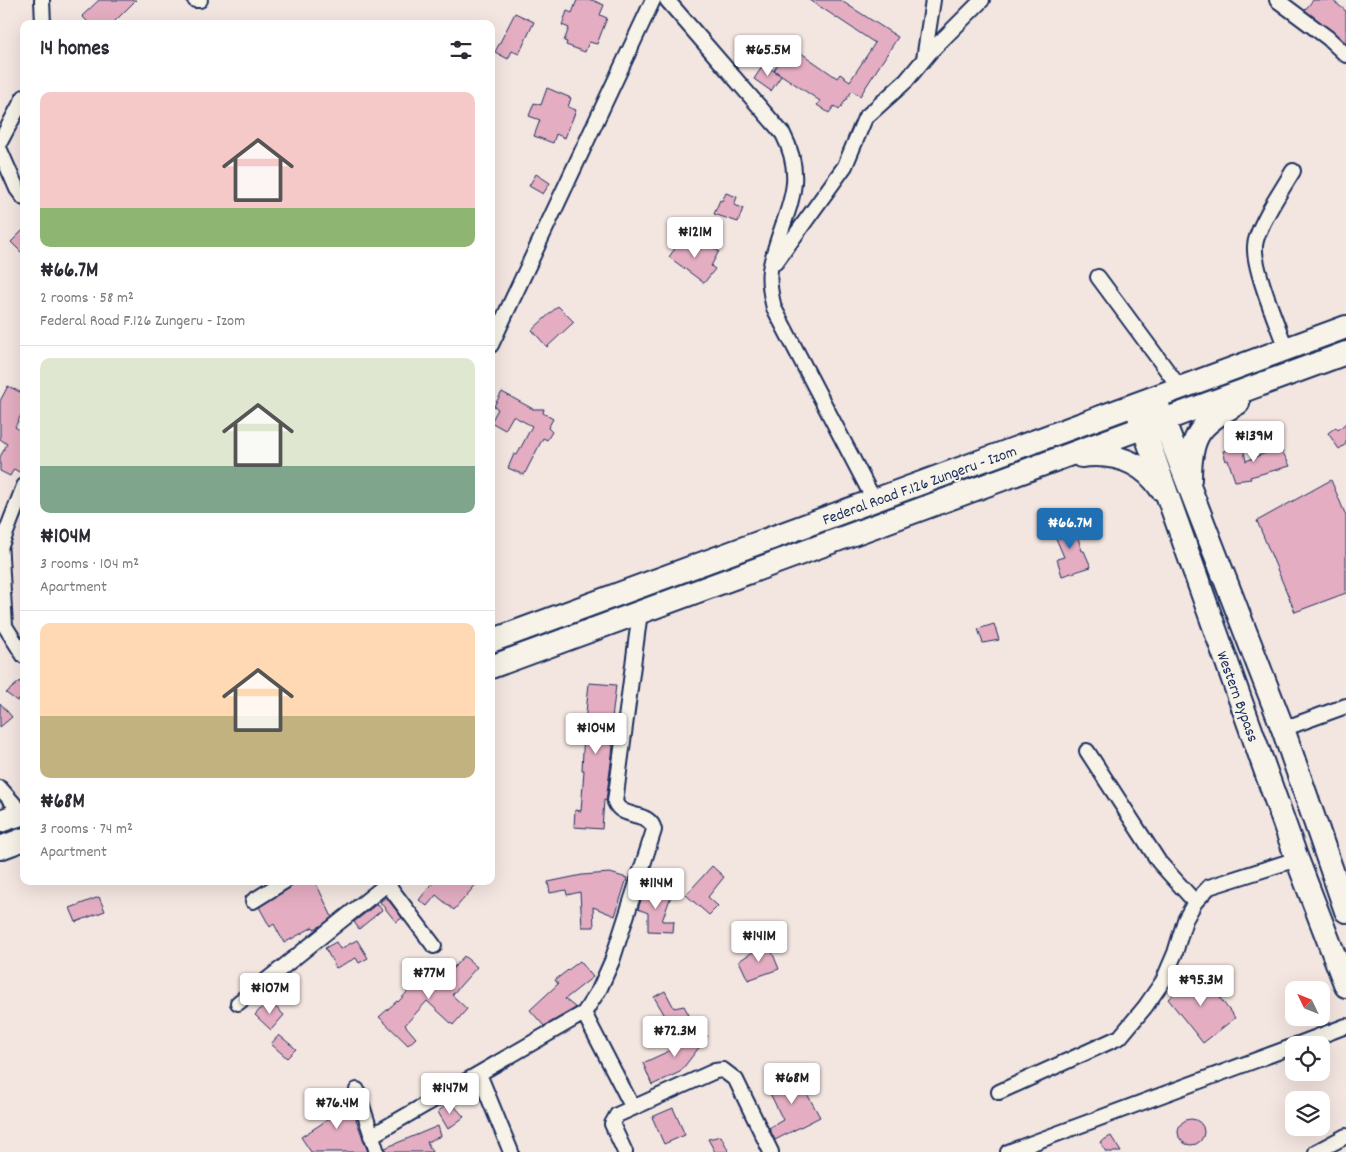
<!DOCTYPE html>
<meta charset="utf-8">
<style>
:root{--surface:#fff;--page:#f7f7f7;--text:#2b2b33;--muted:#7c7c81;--line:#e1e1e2;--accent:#1f6fb2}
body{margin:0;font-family:Dekko,sans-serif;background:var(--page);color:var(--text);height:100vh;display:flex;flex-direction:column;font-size:19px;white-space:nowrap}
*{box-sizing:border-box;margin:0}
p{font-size:16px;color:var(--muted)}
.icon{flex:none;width:28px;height:28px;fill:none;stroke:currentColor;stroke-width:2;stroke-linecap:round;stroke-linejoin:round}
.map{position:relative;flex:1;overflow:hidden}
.sheet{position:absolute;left:20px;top:20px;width:475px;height:865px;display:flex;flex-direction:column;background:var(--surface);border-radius:10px;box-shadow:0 5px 20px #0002}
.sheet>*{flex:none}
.needle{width:32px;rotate:313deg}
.fabs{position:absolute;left:1285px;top:981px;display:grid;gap:10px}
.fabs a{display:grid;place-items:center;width:45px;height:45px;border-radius:10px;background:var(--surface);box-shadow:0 5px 20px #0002;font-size:25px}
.price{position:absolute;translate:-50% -42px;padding:0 11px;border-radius:5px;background:#fff;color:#222;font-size:16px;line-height:32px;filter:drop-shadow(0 1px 2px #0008)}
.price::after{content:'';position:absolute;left:50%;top:30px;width:15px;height:11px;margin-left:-8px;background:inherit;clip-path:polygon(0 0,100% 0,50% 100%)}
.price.selected{background:var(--accent);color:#fff}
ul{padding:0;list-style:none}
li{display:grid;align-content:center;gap:10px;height:265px;padding:0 20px}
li+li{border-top:1px solid var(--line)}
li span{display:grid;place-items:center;height:155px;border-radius:10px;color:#555}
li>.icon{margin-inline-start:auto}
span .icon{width:90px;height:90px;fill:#fffc;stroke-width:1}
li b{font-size:21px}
h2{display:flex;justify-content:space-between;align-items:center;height:60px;padding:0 20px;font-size:21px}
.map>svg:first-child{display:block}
.building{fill:#e4adc2;stroke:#1b2f5e}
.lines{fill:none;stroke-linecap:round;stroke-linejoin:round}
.minor-casing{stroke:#1b2f5e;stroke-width:18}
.primary-casing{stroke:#1b2f5e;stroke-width:26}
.minor{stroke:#f7f3e8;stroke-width:14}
.primary{stroke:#f7f3e8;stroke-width:22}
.labels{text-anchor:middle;stroke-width:4;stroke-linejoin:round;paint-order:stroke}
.street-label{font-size:16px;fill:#1b2f5e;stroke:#f7f3e8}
</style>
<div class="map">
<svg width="1346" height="1152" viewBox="0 0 1346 1152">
<rect width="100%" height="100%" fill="#f3e5e0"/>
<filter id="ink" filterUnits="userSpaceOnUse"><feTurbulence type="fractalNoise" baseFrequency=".02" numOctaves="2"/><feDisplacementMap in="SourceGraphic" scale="10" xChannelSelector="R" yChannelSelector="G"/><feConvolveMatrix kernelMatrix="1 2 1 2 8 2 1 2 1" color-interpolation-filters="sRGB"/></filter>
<g filter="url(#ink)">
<!-- building -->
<path class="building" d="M99,0H136L112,24H90L82,16Z
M577,0H592L604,5L600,15L607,18L597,44L589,42L585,52L566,45L567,42L564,41L569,28L562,25L567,11L572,13Z
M810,0H840L898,37L860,96L852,91L839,110L834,106L829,113L817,105L820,101L774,70L791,46L837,78L840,74L850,81L875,43Z
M1313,0H1332L1346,11V43L1305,10Z
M515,13L534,22L519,54L512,51L508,59L495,52Z
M764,64L781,76L771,91L754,79Z
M547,88L571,98L568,107L576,110L565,138L556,134L553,143L534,136L540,120L529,116L534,103L541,105Z
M536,174L550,183L543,194L529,186Z
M726,193L737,197L734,205L743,208L738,222L714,214L720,200L722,201Z
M24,229V255L11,242Z
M683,237L701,249L705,243L719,251L711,266L715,269L704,283L669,257Z
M558,306L574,322L547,347L532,330Z
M8,386L24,394V409L15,427L24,433V475L14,469L10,476L0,471V457L7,444L0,439V401Z
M502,392L533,409H544L543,413L553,419L548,428L552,432L547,440L543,438L524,475L508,468L514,454L517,455L532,426L513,416L505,430L491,422L498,409L494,406Z
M1346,423V444L1339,449L1328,433L1336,427L1338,430Z
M1243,446L1246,461L1280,447L1290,466L1250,477L1251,479L1235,481L1228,460L1226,461L1223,451Z
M1331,480L1346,516V593L1295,612L1257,521Z
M1073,522L1082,551H1084L1091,567L1062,576L1057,559L1064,557L1052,529Z
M994,624L999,640L983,643L978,629Z
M24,678V697L17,701L6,693Z
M589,683L616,685L609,744L613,745L612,755L606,801L604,800L602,829L574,827L575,810L581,811L584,770H582L584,732Z
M0,703L12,717L0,727Z
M712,866L724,877L708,897L718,906L709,915L686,895Z
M610,873L627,878L615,916L593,907L594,927H582L580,892L567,895L566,890L550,893L548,882L582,875Z
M299,881H315L332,917L321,926L314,929L313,927L284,943L274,924L270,927L259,907Z
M434,881H479L454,910L436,895L427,906L419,900Z
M646,885L671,896L662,921H674L673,932L648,931V913L638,909Z
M99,897L105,911L76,922L70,908Z
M386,897L402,918L396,922L380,902Z
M377,904L382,910L359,929L354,922Z
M357,940L368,958L359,963L356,958L336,968L325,948L336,942L340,949Z
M768,942L779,969L748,980L739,961Z
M464,956L477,967L452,995L467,1009L453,1025L427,1001L405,1025L416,1038L408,1045L379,1017L397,1001L398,1002L425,973L438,985Z
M580,961L593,977L565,999L576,1008L544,1026L530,1010L558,984L555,980Z
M1200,971L1235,1018L1203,1043L1168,999Z
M665,991L674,1008L684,1006L689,1015L671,1026L654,997Z
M268,1000L284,1015L271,1030L255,1015Z
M695,1026L708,1036L680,1072L652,1085L643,1063L680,1046Z
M279,1035L296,1049L287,1058L271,1044Z
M799,1069L809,1091L806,1092L820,1117L775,1140L769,1128L783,1120L768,1089Z
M349,1092L352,1102L350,1103L368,1152H311L301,1137L332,1117L326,1105Z
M450,1101L464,1117L448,1129L438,1112Z
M673,1108L685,1135L664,1144L652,1117Z
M1178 1132a13 13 0 1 1 26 0a13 13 0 1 1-26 0Z
M438,1126L441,1136L427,1142L432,1152H386L385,1148Z
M721,1136L729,1152H715L708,1139Z
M1111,1136L1121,1152H1106L1100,1142Z"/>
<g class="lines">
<defs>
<path id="minor" d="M42,0L43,24
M195,0H200
M667,0L783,134C811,188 779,218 770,270C768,283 771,296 774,308L874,500
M1277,0L1328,38L1346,55
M924,59L933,0
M0,142L24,97
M0,150L17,189L24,198
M776,262L845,166L865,118L906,81L930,52L982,0
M1098,277L1180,388
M491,345L653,0
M1286,349C1278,326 1253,268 1255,246C1256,228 1283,188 1293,171
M0,540L5,626L24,656
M2,543L24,486
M1283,729L1346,706
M1087,751L1159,862L1195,902
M0,788L22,813
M385,881L434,946
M253,901L285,881
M238,1003L387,884
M584,1013L600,988L612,961L654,830C650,810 622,820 615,802L640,612
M1296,1045L1346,1026
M479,1074L511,1152
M357,1090L377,1152
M999,1092L1120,1037L1145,1007L1163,981L1175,953L1185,920L1195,902L1209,887L1297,859
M371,1136L584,1013L633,1108
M625,1152L612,1124L617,1115L715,1071L723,1070L736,1080L771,1152
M1008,1152L1294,1046
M1316,1152L1346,1136"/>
<path id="primary" d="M1158,406L1283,729L1346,911
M1138,413L1297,859L1346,986
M1081,456C1114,452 1143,462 1161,489
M1190,479C1190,433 1200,425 1238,403
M491,641L1346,327
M491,667L1346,353
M0,821L24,813
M0,848L24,839"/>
</defs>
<!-- minor casing -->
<use href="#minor" class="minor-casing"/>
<!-- primary casing -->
<use href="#primary" class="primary-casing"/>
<!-- minor -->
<use href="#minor" class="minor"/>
<!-- primary -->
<use href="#primary" class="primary"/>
</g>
</g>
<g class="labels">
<!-- street labels -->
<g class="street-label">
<text transform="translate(919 484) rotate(-20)" y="6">Federal Road F.126 Zungeru - Izom</text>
<text transform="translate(1239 696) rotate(70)" y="6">Western Bypass</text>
</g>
</g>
</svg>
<div class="fabs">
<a><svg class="needle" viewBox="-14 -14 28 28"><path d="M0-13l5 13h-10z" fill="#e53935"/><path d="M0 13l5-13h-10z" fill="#7c7c81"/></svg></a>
<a><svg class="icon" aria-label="locate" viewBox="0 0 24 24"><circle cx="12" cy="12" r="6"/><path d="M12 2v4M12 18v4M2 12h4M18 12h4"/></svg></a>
<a><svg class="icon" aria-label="layers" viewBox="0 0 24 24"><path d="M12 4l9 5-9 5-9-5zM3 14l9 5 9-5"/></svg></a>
</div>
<b class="price" style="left:768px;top:77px">₦65.5M</b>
<b class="price" style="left:695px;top:259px">₦121M</b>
<b class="price" style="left:1254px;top:463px">₦139M</b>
<b class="price selected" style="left:1070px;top:550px">₦66.7M</b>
<b class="price" style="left:596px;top:755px">₦104M</b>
<b class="price" style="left:656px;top:910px">₦114M</b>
<b class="price" style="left:759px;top:963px">₦141M</b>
<b class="price" style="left:429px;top:1000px">₦77M</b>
<b class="price" style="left:1201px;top:1007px">₦95.3M</b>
<b class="price" style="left:270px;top:1015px">₦107M</b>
<b class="price" style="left:675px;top:1058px">₦72.3M</b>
<b class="price" style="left:792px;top:1105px">₦68M</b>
<b class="price" style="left:450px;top:1115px">₦147M</b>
<b class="price" style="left:337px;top:1130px">₦76.4M</b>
<section class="sheet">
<h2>14 homes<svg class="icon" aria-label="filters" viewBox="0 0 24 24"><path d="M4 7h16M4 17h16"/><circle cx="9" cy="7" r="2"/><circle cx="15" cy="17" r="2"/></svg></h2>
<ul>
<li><span style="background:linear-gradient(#f6c9c9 75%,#8fb573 0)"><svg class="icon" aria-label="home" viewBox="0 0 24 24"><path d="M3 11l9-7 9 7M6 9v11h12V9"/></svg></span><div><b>₦66.7M</b><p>2 rooms · 58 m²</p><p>Federal Road F.126 Zungeru - Izom</p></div></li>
<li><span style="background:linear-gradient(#dfe7d0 70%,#7fa58c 0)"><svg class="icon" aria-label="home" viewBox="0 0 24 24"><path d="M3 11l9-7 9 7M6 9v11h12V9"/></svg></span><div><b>₦104M</b><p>3 rooms · 104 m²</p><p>Apartment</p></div></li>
<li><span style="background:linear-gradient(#ffd9b3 60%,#c2b280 0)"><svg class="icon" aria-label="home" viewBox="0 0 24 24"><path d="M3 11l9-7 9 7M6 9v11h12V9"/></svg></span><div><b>₦68M</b><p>3 rooms · 74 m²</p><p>Apartment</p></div></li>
</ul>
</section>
</div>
